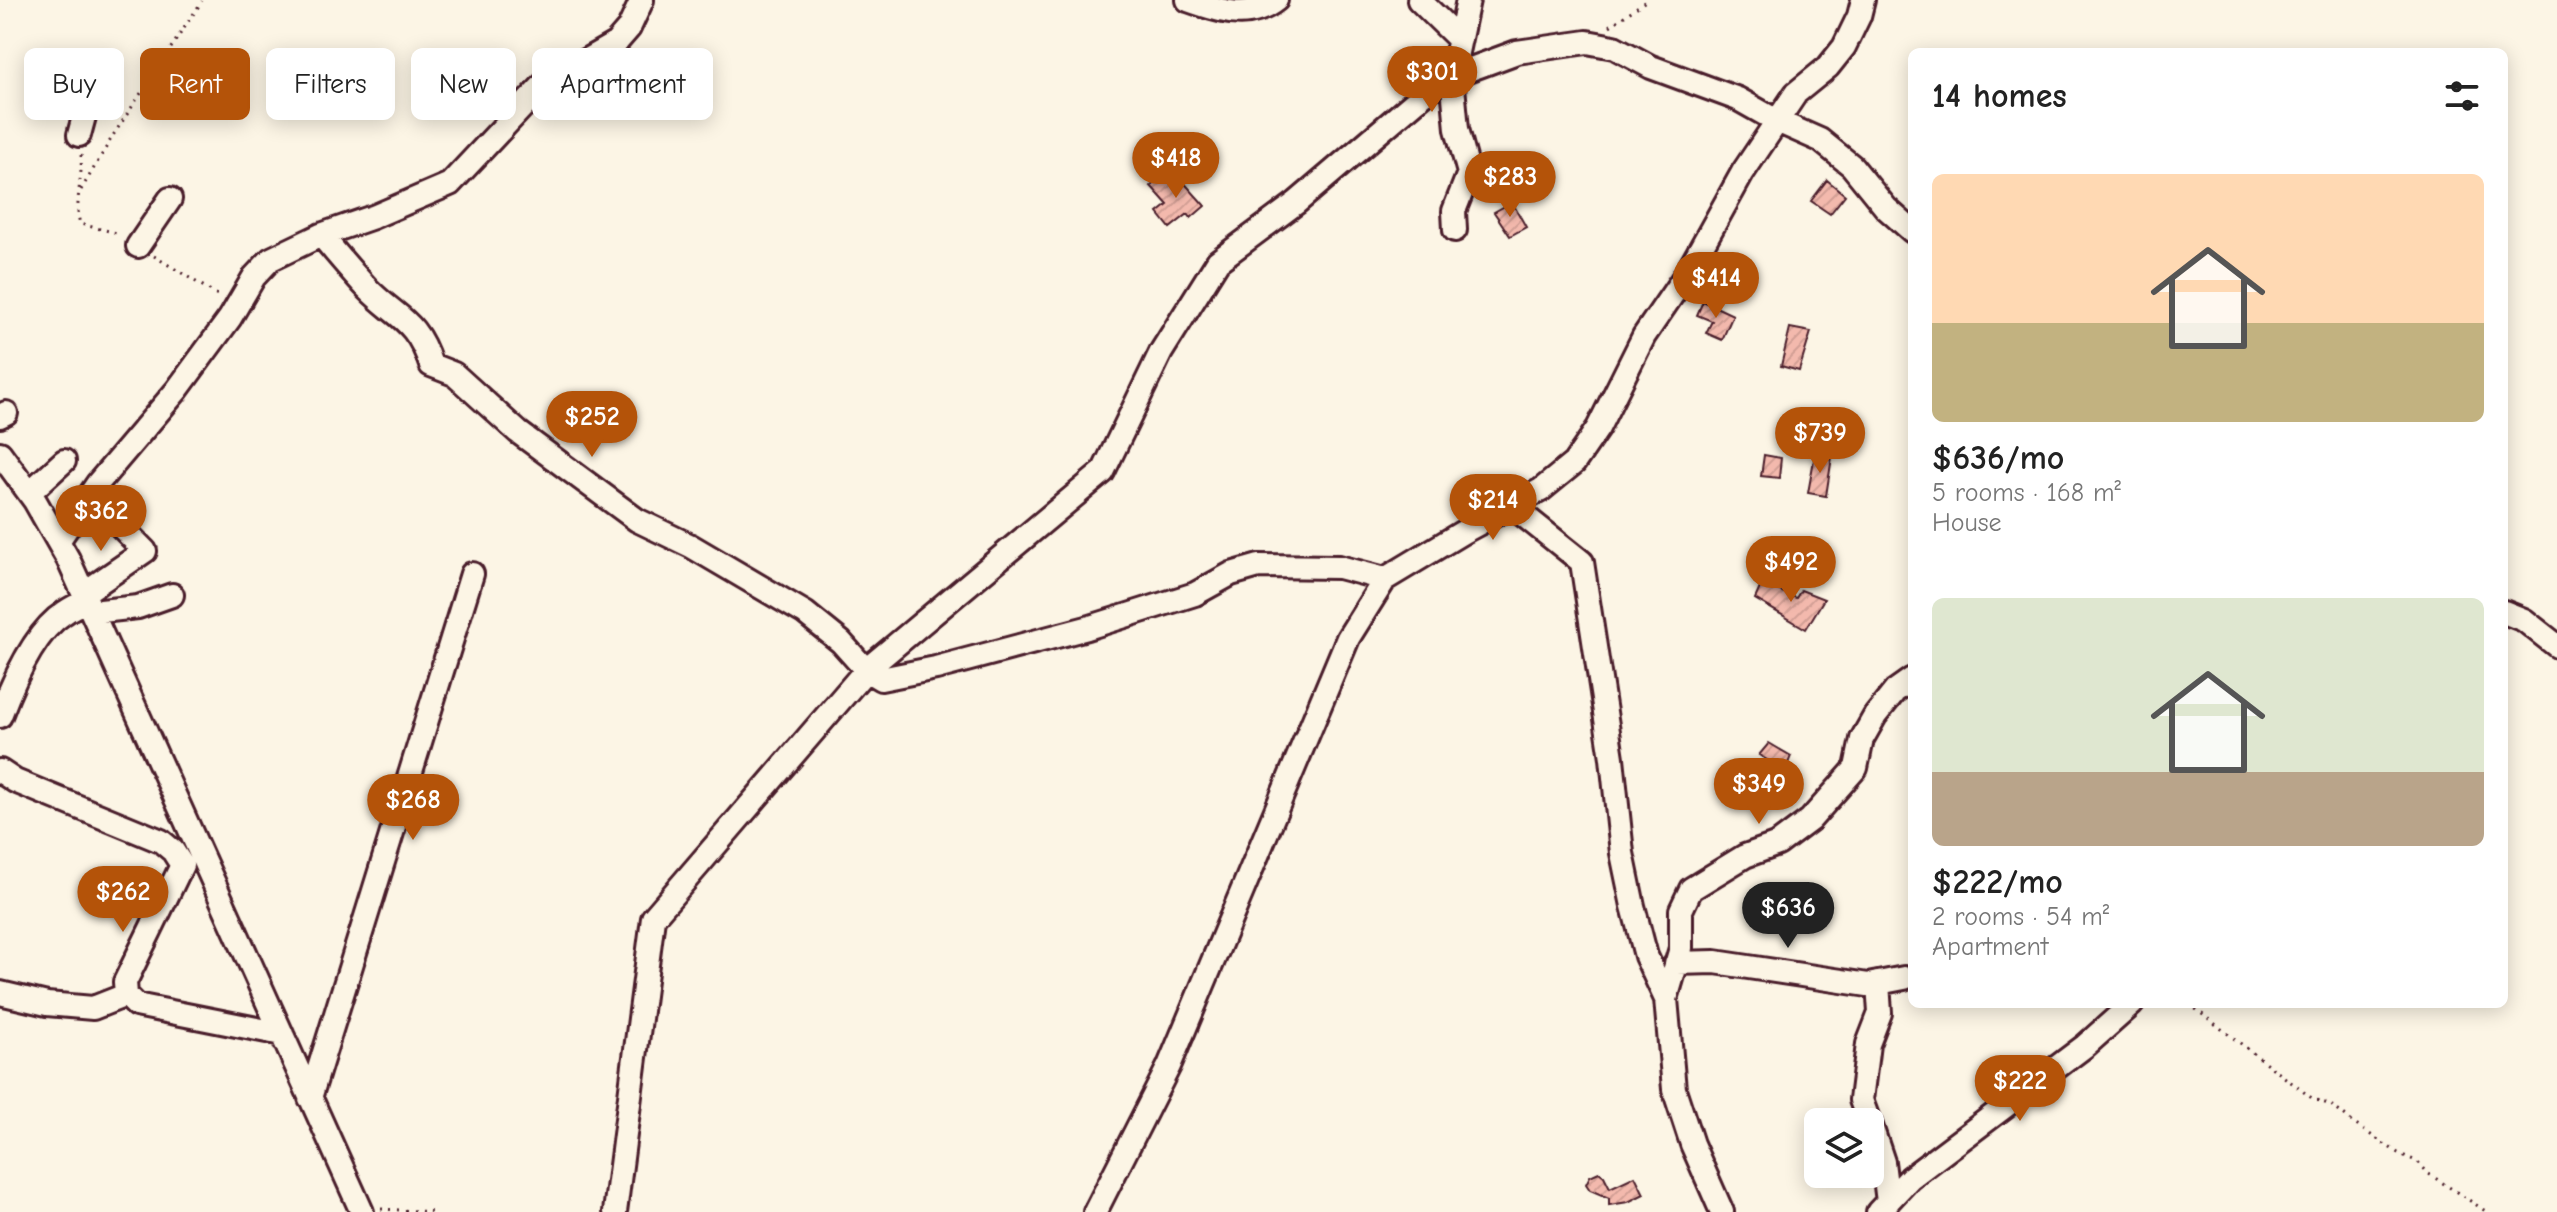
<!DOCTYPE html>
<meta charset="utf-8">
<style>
:root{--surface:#fff;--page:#f2f2f2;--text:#222;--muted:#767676;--accent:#b45309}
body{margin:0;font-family:"Comic Neue",sans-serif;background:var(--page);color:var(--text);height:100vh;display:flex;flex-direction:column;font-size:30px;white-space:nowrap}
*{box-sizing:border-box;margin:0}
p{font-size:26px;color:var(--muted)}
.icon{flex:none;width:44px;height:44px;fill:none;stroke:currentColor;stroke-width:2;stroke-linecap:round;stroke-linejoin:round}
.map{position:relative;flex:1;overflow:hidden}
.panel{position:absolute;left:1908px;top:48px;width:600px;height:960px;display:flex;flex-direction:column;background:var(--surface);border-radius:12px;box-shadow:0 4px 20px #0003}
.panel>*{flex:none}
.guide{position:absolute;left:24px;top:48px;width:760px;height:72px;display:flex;gap:16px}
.controls{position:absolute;left:1804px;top:1108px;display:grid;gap:16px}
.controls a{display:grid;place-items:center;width:80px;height:80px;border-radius:12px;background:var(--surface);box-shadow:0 4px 20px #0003;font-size:40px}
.price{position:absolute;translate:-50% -68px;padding:0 18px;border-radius:28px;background:var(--accent);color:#fff;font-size:26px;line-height:52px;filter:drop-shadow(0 2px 4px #0008)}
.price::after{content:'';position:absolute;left:50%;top:48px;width:24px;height:18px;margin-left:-12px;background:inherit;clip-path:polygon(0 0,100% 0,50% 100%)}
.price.selected{background:#222;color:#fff}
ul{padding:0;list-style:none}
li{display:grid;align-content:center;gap:16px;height:424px;padding:0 24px}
li span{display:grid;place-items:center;height:248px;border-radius:12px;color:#555}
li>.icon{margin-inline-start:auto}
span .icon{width:144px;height:144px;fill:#fffc;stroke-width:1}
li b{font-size:34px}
h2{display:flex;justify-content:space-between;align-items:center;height:96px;padding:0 24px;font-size:34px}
.pill{padding:0 28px;border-radius:12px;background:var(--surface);box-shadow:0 4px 20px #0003;font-size:28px;line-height:72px}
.pill.selected{background:var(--accent);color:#fff}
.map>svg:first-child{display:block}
.building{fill:url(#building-hatch);stroke:#4a1f2b;stroke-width:2}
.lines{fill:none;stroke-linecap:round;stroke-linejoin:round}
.minor-casing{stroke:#4a1f2b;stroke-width:28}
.path{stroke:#4a1f2b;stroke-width:3;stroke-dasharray:2 6;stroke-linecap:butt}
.minor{stroke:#fcf5e5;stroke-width:22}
</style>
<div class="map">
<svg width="2557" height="1212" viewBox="0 0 2557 1212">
<defs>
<pattern id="building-hatch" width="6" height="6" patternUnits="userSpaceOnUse" patternTransform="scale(2)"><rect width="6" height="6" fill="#f3b9ad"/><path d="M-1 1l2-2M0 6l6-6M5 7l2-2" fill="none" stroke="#d29f95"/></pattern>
</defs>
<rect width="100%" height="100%" fill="#fcf5e5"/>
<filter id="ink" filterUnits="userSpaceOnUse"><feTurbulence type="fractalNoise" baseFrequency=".0125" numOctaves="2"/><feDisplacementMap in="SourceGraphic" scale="16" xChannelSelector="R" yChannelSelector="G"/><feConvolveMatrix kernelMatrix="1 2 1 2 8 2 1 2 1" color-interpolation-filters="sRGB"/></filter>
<g filter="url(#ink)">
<!-- building -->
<path class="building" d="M1167,172L1176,182L1180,178L1205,206L1191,218L1188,214L1170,228L1158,213L1168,205L1151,186Z
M1827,180L1845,195L1830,214L1811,201Z
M1512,202L1526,227L1510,236L1494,212Z
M1703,301L1733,315L1722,340L1706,333L1712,321L1697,315Z
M1790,328L1811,332L1799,371L1781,366Z
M1815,454L1832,457L1826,496L1808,493Z
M1764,455L1781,458L1779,478L1761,476Z
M1762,583L1796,598L1801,590L1824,599L1806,629L1755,599Z
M1769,743L1791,756L1785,771L1759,755Z
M1599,1172L1604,1176L1610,1188L1635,1176L1644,1194L1628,1202L1609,1205V1198L1590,1190L1586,1184L1590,1176Z"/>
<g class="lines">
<defs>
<path id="minor" d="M1188,0C1219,11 1249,22 1276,0
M1419,0L1459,39
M79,135L86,109
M1455,230L1454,211L1469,173L1457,129L1452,76L1468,0
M321,235C336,253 351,271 367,288C397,319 416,318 431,365L454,374L518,432L637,520L691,546L805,613L841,642L866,670L881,679L936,668L1087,628L1195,594L1231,574L1259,566L1339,567L1385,579L1463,532L1541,490L1574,463L1598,428L1644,336L1687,273L1743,172L1796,93L1828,67L1844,47L1859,16L1863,0
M138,246L170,199
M0,416L6,413
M0,453L35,501L68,559L362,1212
M29,493L64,461
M1512,506L1582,562L1612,758L1622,853L1633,906L1646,956L1666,999L1674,1089L1692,1144L1722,1212
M58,541L98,483L177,390L230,318L254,277L271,259L321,235L373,217L450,184L543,85L616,43L629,28L642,0
M84,593L145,551L90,495
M92,612L138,607L172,595
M2504,612L2524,620L2557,646
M0,716C12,684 34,632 64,613C71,608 79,604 87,601
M0,771L15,781L161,841L173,851L182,865L125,982L126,995L136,1005L282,1034
M1676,963L1715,962L1868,985L1904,978
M0,993L47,1004L93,1008L126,995
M1666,999L1681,948V910L1691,889L1745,856L1778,844L1810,820L1856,768L1862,739L1875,716L1895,691L1912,679
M310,1098L472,574
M1869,1122L1861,1100L1868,1044L1880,1013L1878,983
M1870,1123L1883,1162L1888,1202
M615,1212L653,918L866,670L1103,472L1161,352L1218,261L1296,203L1431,88L1452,76L1517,52L1587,42L1614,47L1651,67L1738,99L1777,121L1820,140L1852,166L1886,208L1912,231
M1095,1212L1169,1066L1348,638L1385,579
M1878,1212L1910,1178L2085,1046L2132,1004"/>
</defs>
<!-- minor casing -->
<use href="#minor" class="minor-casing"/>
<!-- path -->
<path class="path" d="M1610,26L1647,0
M81,155C83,178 74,202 80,224L121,234
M81,190L114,134L202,1
M154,256L219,296
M2189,1004L2313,1099L2331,1105L2356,1125L2398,1153L2418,1162L2429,1174L2487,1212
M381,1209L436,1212"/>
<!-- minor -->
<use href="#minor" class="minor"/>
</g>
</g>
</svg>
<div class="controls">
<a><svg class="icon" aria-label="layers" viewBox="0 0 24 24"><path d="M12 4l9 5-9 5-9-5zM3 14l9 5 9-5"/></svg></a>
</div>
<b class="price" style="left:1432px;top:114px">$301</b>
<b class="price" style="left:1176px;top:200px">$418</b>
<b class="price" style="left:1510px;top:219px">$283</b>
<b class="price" style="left:1716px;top:320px">$414</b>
<b class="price" style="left:592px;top:459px">$252</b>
<b class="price" style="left:1820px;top:475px">$739</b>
<b class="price" style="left:1493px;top:542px">$214</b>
<b class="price" style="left:101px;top:553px">$362</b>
<b class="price" style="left:1791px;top:604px">$492</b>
<b class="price" style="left:1759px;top:826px">$349</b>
<b class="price" style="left:413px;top:842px">$268</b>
<b class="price" style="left:123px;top:934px">$262</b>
<b class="price selected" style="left:1788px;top:950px">$636</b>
<b class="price" style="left:2020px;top:1123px">$222</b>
<div class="guide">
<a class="pill">Buy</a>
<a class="pill selected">Rent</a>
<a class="pill">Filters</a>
<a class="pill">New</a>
<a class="pill">Apartment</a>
</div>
<section class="panel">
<h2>14 homes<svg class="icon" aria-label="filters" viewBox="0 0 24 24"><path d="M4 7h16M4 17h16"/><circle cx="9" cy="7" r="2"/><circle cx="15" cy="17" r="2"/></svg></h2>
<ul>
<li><span style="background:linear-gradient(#ffd9b3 60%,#c2b280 0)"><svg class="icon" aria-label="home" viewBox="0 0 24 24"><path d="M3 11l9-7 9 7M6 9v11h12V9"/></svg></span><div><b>$636/mo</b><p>5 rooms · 168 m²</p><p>House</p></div></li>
<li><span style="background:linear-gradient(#dfe7d0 70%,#b9a48a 0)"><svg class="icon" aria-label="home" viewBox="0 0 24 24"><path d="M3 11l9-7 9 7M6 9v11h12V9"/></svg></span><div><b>$222/mo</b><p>2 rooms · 54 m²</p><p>Apartment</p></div></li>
</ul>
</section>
</div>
